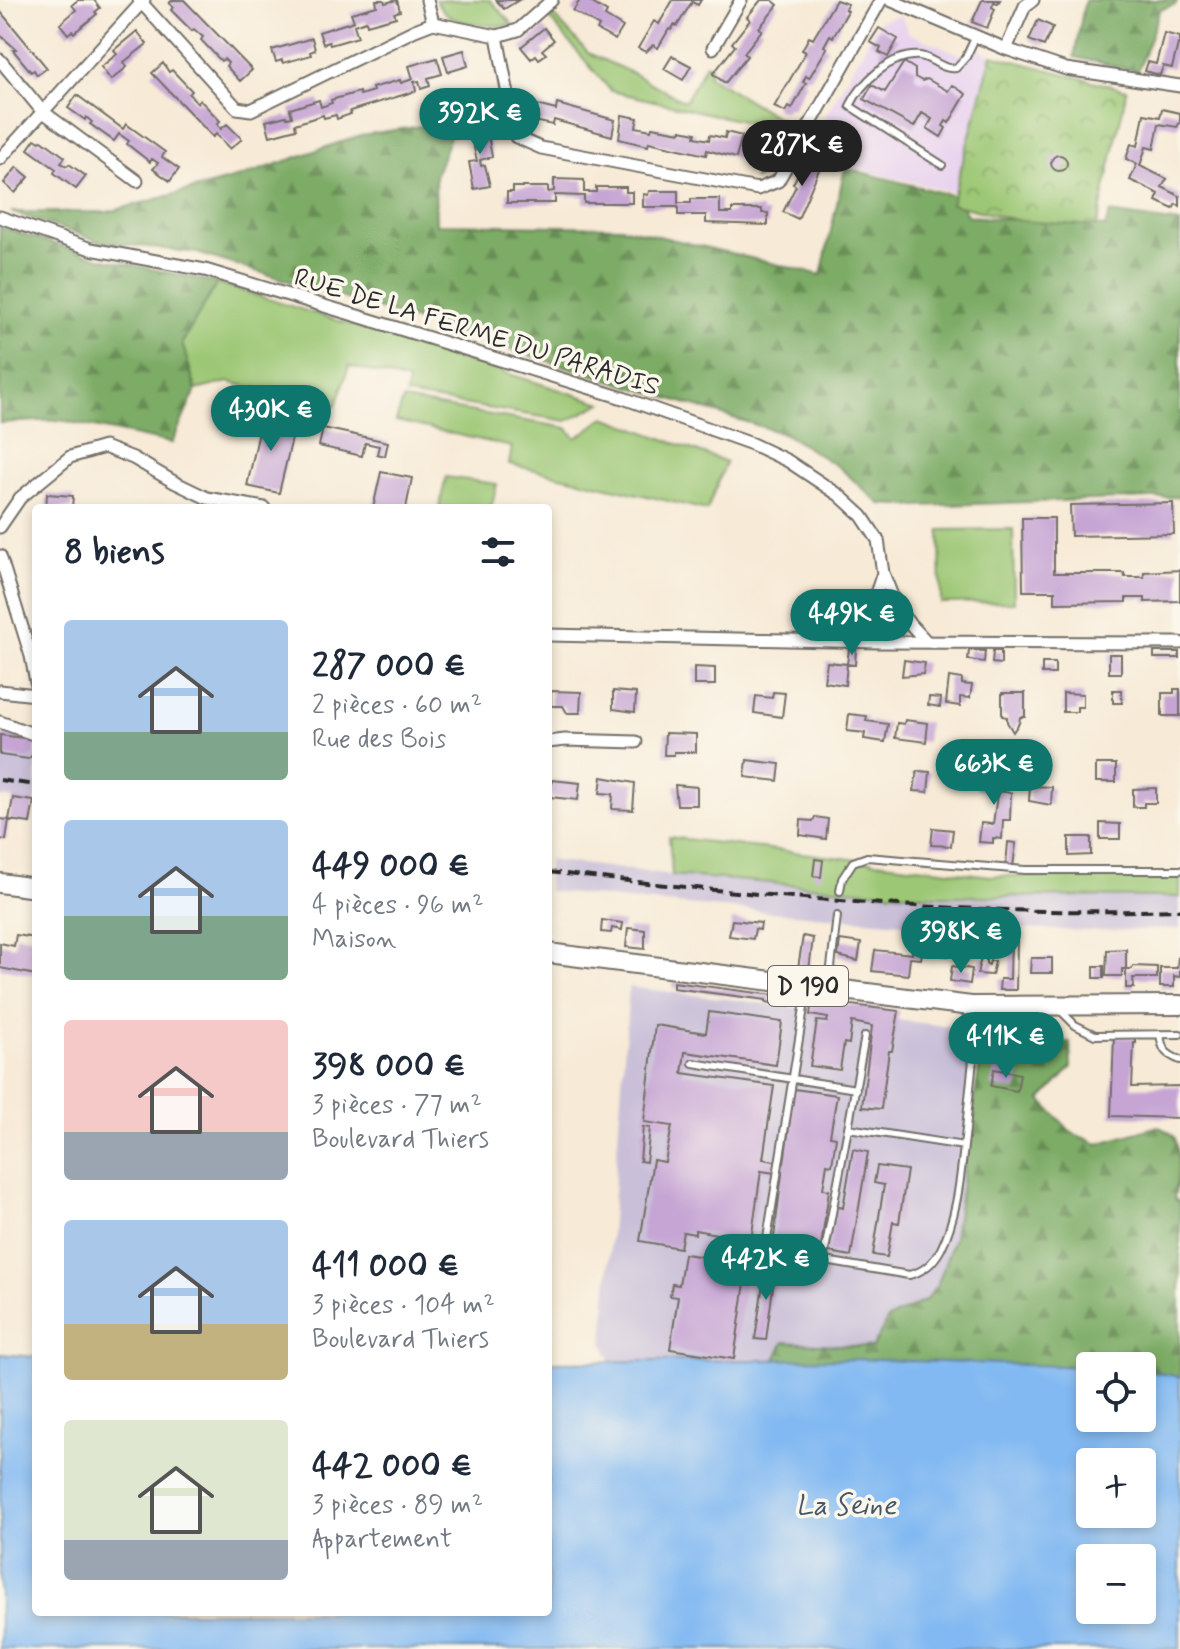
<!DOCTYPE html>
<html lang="fr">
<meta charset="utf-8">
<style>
:root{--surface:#fff;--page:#f2f2f3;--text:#1f2937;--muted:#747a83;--accent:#0f766e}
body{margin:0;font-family:Mynerve,sans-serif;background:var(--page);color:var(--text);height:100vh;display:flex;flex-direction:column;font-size:30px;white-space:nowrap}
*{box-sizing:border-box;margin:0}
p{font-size:26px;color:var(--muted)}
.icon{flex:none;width:44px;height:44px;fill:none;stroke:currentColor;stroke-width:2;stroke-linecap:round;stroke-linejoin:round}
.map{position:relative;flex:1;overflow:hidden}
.sheet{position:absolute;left:32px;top:504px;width:520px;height:1112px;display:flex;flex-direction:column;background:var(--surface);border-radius:8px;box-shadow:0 4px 12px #0003}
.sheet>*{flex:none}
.tools{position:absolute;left:1076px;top:1352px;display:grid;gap:16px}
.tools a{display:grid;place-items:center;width:80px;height:80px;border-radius:8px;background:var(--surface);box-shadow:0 4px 12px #0003;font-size:40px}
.price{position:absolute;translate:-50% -68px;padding:0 18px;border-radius:28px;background:var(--accent);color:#fff;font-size:26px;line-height:52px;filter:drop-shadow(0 2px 4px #0008)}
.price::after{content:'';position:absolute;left:50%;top:48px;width:24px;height:18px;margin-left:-12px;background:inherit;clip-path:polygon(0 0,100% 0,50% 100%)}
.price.current{background:#222;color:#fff}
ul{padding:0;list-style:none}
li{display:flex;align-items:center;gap:24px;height:200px;padding:0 32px}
li span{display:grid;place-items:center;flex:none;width:224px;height:160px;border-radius:8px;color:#555}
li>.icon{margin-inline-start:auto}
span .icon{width:96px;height:96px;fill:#fffc;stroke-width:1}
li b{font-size:34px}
h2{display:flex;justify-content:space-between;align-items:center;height:96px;padding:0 32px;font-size:34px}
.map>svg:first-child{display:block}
.built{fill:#e8d2ef}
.industrial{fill:#c9bfd8}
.grass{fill:#9cc774;stroke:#647950;stroke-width:2}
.forest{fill:url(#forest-firs);stroke:#546c48;stroke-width:2}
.park{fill:url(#park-crowns);stroke:#647950;stroke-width:2}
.water{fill:#82b9f2;stroke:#56728e;stroke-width:2;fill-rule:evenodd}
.building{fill:#c6a5d4}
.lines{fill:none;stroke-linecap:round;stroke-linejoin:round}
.service-casing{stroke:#726e67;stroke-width:10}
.minor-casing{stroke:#726e67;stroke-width:15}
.primary-casing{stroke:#726e67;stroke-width:22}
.service{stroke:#fff;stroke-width:6}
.minor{stroke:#fff;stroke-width:11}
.primary{stroke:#fff;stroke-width:18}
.rail{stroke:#2b2b2b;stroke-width:4;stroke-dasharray:12 6;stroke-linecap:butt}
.labels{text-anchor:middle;stroke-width:7;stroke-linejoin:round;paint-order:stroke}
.shield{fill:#fbf7ec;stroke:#696865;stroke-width:2}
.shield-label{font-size:24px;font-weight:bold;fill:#2b2b2b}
.street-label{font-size:26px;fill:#2b2b2b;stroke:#fbf7ec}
.water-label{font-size:28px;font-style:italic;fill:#455667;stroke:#fbf7ec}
</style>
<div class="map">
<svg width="1180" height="1649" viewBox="0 0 1180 1649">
<defs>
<pattern id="forest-firs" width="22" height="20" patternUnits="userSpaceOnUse" patternTransform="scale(2)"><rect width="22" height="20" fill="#7dac66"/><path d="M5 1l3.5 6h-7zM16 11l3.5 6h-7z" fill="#678c54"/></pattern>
<pattern id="park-crowns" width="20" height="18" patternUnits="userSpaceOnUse" patternTransform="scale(2)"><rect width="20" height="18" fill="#9cc774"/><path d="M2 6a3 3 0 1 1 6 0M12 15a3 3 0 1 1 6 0" fill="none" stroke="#7fa25f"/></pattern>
</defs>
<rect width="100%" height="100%" fill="#fbf7ec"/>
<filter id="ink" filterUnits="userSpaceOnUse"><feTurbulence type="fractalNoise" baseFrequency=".0125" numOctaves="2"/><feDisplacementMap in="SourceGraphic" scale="16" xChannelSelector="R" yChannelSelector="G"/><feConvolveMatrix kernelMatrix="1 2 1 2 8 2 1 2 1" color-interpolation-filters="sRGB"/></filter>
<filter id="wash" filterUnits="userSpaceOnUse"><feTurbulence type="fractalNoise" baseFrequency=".006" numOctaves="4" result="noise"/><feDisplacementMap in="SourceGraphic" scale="32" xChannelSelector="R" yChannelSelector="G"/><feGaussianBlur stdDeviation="1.8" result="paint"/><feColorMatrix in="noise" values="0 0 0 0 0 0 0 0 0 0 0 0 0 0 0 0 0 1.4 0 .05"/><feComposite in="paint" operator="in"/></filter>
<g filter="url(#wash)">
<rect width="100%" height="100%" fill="#f7ead6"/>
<!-- built -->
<path class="built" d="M901,15L908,33L970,58L975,48L992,55L954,192L847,166L810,144L879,21Z"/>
<!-- industrial -->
<path class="industrial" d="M0,735L31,739L36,745V801L0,797Z
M548,860L672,875L934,896L1180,897V929L1089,931L936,926L628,900L548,891Z
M629,987L978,1030L952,1361L849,1359L612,1362L603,1343Z"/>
<!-- grass -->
<path class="grass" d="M435,0H490L512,24C499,28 460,24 448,15C443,12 439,5 435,0Z
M552,14L588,53L632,73L685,102L706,64L711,67L709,76L798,130L771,172L754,179L763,126L611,91L548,17Z
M217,283L602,403L567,421L406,395L408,381L349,366L336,406L228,382L196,390L182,343Z
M403,400L567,428L576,438L605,417L726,462L707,510L509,464L512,447L396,421Z
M446,477L497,484L491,508H439Z
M1013,529L1014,602L941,603L940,530Z
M669,837L991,876L1180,875V897L934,896L672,875Z"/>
<!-- forest -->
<path class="forest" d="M1085,0H1177L1176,4L1160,10L1138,71L1074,57Z
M456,121L435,176L436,224L621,227L821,275L845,168L955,196L968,216L1105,227L1110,213L1180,223V497L916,506L880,504L840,468L785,434L197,253L99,241L11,212H108L240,177L361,135Z
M0,227L100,258L217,283L182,343L196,390L172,443L60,420L0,423Z
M985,1028L1014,1032L1015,1045L1050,1054L1055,1044L1070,1042L1071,1068L1041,1100L1072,1133L1098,1144L1158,1126C1164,1130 1172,1132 1175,1138C1180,1154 1179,1181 1174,1198L1180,1203V1387L1142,1386V1366H1090V1393L768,1373L784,1342L873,1347L888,1319L926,1300L938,1284L954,1237Z"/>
<!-- park -->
<path class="park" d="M992,55L1127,90L1097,226L1021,221L951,204Z"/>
<!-- water -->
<path class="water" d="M0,1354L36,1357V1612H548V1362L849,1359L1090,1367V1418H1142V1370L1180,1377V1649H0ZM1090,1462H1142V1514H1090ZM1090,1558H1142V1610H1090Z"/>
<g id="blocks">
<!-- building -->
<path class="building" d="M78,0H94L100,8L95,12L97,14L74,33L72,31L68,34L60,24L76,10L72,5Z
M173,0H184L252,70L240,81L226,66L228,63L224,59L221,61L201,40L203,37L194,29L192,31L171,10L174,7L169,3Z
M376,0H384L385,3L397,0L400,11L394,13L396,17L367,25L366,21L354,25L358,37L330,45L329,42L323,44L319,32L354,21L351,13L377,6Z
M496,0H519L504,9Z
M580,0H587L607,12L605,16L623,27L615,40L597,30L599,26L573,11Z
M673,0H701L698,5L692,2L677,26L674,25L671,30L669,29L658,48L653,45L646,52L638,48L654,21L659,24Z
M761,0H772L778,5L759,28L762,30L744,53L747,56L725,83L713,74L735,46L732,43L750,20L747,17Z
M836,0L848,4L845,9L848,11L833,37L830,35L824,46L827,48L809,78L806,76L803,82L806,83L792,109L788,107L785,112L774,107L806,52L802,50L809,37L813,39Z
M982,0H1000L998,3L994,2L992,7L995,9L987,28L972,22Z
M0,11L47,68L37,75L34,70L31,72L13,50L16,49L0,35Z
M1038,20L1053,27L1044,46L1029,40Z
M544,28L554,40L542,50L546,54L539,59L536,55L531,59L521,47Z
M879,28L898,39L888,57L879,52L881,48L870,42Z
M137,31L147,44L124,62L127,67L111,80L101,67L117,54L114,50Z
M1164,33L1180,37V44H1178L1172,68L1163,66L1160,75L1145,71L1148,62L1156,64Z
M312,38L315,50L310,52L311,55L283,63L282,60L276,62L272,50Z
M464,50L468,66L448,72L443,56Z
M672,56L691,66L683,80L664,69Z
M437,58L442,74L428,78L430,86L421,89L419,81L414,82L416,91L350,111L351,114L337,119L336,115L324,118L323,115L295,124L296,129L270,136L266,121L286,116L287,118L292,117L290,109L319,100L321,107L332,103L331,100L359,92L360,95L373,91L372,88L400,80L401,83L413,79L409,66Z
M904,62L915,69V77L922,81L927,79L948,91L952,85L966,94L949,123L946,121L943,126L946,128L941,137L927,128L932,119L922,113L914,127L864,99L872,85L885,92Z
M163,63L169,72L172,70L192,91L189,94L197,103L200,100L220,121L217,124L221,129L227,124L242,139L230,149L216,134L213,137L152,73Z
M77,95L123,129L126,124L165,152L162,157L179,169L170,181L153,169L158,163L152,159L150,162L127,144L129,141L119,134L114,141L90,124L92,122L86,117L85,120L68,108Z
M528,103L556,110L557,104L615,120L612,136L554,120L553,125L524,119Z
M1162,109L1180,113V122L1177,127L1159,124L1154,149L1146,147L1140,166L1167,179L1162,187L1180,196V206L1176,204L1173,209L1156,201L1159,194L1130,180L1137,164L1126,159L1131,144L1138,146L1144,114L1160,117Z
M622,115L638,118L636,127L651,130L652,127L681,132V130L696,133L695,137L709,140L710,135L725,138L726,132L742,136L736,158L707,150L706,155L649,142L648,146L619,139Z
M481,123L483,129H487L492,157L480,160L481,166L485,165L490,186L474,189L469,162L477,161L469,126Z
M35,139L40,142L42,140L65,157L61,163L67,166L69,164L86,176L76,189L54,173L56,169L28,149Z
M1051 163a8 8 0 1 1 16 0a8 8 0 1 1-16 0Z
M806,157L821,165L798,219L783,212L796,186L793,184Z
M17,167L29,177L15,193L4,183Z
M554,179L584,180V192H596V187H626V192H632V203H584V196L555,195V203H507V192H513V187H548V192L554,191Z
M649,191H678V203H691V199H720V213H732V209H762V213H768V225L706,223V215H678V207H643V194L648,195Z
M263,414L296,421L279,493L247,486Z
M323,428L388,442L385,456L377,454L379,446L365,443L362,456L319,446Z
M381,472L412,478L406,508H373Z
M47,494L73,496L72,508H46Z
M1173,503L1174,534L1071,536L1070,505Z
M1022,518H1054V573H1124L1125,577H1144V572L1180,570V601L1145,602V598H1126V602L1055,603V591H1023Z
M849,649H856L855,665L847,664Z
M969,650L985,651L984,662L968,660Z
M993,651H1001V664L992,663Z
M1154,652H1179V658H1154Z
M1109,654H1121V673H1109Z
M904,660L925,663L923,674L902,676Z
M827,662L847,664L845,685L824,682Z
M1042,663H1055V674H1042Z
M694,667L715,668V685H694Z
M949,677L962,679V684L972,685L970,698L960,697V706L946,704Z
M1174,689H1180V716H1162V693H1174Z
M1113,690H1121L1122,703H1113Z
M551,691L581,692L580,713H567L563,706H551Z
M613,691L636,693L635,712L613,709Z
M773,692L785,693L782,717L754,713L756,696L772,698Z
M1002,693H1025V717H1020L1019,723L1013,732L1007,722V717L1002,716Z
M1063,693L1083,694V707H1077V712H1063Z
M929,697L941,698L940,707L928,705Z
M849,714L867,716L866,721L888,724L885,742L864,739L865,733L847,731Z
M905,720L928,723L926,742L895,738L897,723L904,724Z
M665,733L696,734V752H674V755H664Z
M0,735L31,739L36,745L34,754L28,759L0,755Z
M747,760L780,764L778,781L745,777Z
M1096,764H1116V782H1096Z
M978,770L991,772L990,776H999L998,791L1011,793L1010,820H1003L1002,839L993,838V843L979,842L981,823L993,824L997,795L989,794V790L976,789Z
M917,771L930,772L928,792L914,791Z
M602,777L635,783L633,810L612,809L613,794L600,793Z
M552,780L580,783L578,800L550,797Z
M675,785L697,787V805H677Z
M1030,786L1052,787L1051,805L1029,801Z
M1156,788V803H1144V807H1133V789Z
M13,798L34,801L30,823L9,820Z
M815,817L828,819L826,839L800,835L801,820L813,821Z
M0,819L9,820L6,840L0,839Z
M1100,823L1120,824V839H1100Z
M933,828L953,830L951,846L931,845Z
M1069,837H1091V855L1069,856Z
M1008,842L1016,843L1013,867L1006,866Z
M815,859L823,860L821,877L813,876Z
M602,920L623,923L622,930L612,928L611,933L601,932Z
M732,920L761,923L760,930L755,929L753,939L729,936Z
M628,928L645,930V949L626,947Z
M16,935L36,938V975L0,968V943L14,946Z
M803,936L813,938L809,970L798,968Z
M921,937L954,942L953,950L949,949L948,956L922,953L921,959L910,958L908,975L872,971L875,950L912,954L913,941L920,943Z
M1011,939L1017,941L1016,990H999L1000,979H1010Z
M840,940L861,943L858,961L838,956Z
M1126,949V969H1122V976H1106L1107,950Z
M1178,957H1180V977L1174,976V987H1160V968H1177Z
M981,958H986V964L989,965L990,961H995L992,975L977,974Z
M1031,958H1052V973H1030Z
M952,966L972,969L970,984L950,981Z
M1094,966H1104V978H1094Z
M1133,966L1157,967V978H1133L1134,988H1126V969H1132Z
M673,982L789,997L788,1006L766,1002V1000L673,988Z
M812,1000L899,1011L892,1051H889L881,1109L862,1107L872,1026L852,1022L849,1044L844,1043L840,1070L810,1066L817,1021L827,1022L828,1018L810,1015Z
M709,1012L782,1022L776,1065L685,1052L682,1073L774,1086L763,1159L784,1163L794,1089L837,1095L830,1136L836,1137L832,1165L827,1164L823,1189L829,1190L821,1247L814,1246V1250L773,1245L782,1174L761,1171L734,1359L670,1349L678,1297L670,1296L672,1284L679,1285L684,1254L726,1260L730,1239L722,1237V1235L695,1230V1234L683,1232L680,1248L640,1241L653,1160L665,1162L672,1126L644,1122L655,1025L706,1033Z
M1023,1027L1051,1030L1049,1045L1021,1041Z
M1114,1037L1136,1038V1043H1134L1132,1087L1180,1086V1118L1111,1116Z
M994,1069L1020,1074L1017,1091L991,1086Z
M643,1127L650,1128L646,1162L640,1161Z
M853,1149L868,1152L851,1256L829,1252L836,1206L843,1208Z
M877,1166L907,1170L899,1223L893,1222L887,1257L873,1255L884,1185L874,1183Z
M766,1263L776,1265L766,1340L755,1339Z"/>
</g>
</g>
<g filter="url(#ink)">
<use href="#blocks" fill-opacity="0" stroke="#726e67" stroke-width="2"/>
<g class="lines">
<defs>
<path id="service" d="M942,165L850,106C861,83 891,53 920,56C933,58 941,70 956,68L966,57L976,36
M840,891L842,879L853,862L867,857L1025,870H1180
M829,984L837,916
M807,989L765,1251L909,1275C924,1272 934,1262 941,1249C959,1213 961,1168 966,1129C970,1088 974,1048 979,1007
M1059,1009L1075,1025L1095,1035L1180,1034
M1160,1034C1162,1050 1165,1054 1180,1060
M865,1036L848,1128L964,1146
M693,1063L856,1089
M823,1261L848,1128"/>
<path id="minor" d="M139,0L237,108L251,110L415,30L433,23L497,36L518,30L552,0
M427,0L433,23
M890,0L1006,49L1066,69L1180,86
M497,36L516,137L541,148L758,189L778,181L881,0
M713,48L741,0
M1006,49L1025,6L1033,0
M0,60L42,111L137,181
M0,159L144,0
M0,217L91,249L205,270L374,321L623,398L752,444L788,461L839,495L862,516L878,540L883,573L898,611L927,642
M0,527L20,498L70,457L104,447L133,458L174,482L207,498L264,508
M0,556L31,656L36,682
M548,635L880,642L1180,643
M848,642L868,617L883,573
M891,642L898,611
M0,691L36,695
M0,722L36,735
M548,742L565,740L636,742"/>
<path id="primary" d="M0,883L36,888
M548,953L971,1006L1180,1005"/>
</defs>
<!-- service casing -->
<use href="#service" class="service-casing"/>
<!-- minor casing -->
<use href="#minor" class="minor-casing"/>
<!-- primary casing -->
<use href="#primary" class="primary-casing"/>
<!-- service -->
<use href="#service" class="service"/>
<!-- minor -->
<use href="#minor" class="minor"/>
<!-- primary -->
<use href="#primary" class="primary"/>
<!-- rail -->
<path class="rail" d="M0,780L36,785
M548,872C758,896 969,917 1180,910"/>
</g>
</g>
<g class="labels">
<!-- shield labels -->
<rect class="shield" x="768" y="966" width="80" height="40" rx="6"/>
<g class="shield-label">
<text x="808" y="994">D 190</text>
</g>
<!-- street labels -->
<g class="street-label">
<text transform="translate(477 331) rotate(17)" y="9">RUE DE LA FERME DU PARADIS</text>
</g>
<!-- water labels -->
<g class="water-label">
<text x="846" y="1514">La Seine</text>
</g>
</g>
</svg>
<div class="tools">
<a><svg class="icon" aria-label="locate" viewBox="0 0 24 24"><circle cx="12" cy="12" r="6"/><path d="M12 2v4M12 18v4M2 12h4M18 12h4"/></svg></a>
<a>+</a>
<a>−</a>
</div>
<b class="price" style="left:480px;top:156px">392K €</b>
<b class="price current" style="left:802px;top:188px">287K €</b>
<b class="price" style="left:271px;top:453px">430K €</b>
<b class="price" style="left:852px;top:657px">449K €</b>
<b class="price" style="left:994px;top:807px">663K €</b>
<b class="price" style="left:961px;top:975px">398K €</b>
<b class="price" style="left:1006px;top:1080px">411K €</b>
<b class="price" style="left:766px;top:1302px">442K €</b>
<section class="sheet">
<h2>8 biens<svg class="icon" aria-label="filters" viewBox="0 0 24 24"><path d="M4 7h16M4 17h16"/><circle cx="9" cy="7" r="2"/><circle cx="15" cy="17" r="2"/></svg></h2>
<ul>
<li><span style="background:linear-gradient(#a9c7e8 70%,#7fa58c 0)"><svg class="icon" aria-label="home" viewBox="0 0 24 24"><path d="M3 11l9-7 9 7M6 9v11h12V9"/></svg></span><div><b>287 000 €</b><p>2 pièces · 60 m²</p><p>Rue des Bois</p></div></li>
<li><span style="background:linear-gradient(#a9c7e8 60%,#7fa58c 0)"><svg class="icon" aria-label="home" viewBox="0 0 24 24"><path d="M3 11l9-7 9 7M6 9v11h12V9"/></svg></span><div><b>449 000 €</b><p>4 pièces · 96 m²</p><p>Maison</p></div></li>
<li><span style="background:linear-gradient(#f6c9c9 70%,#9aa5b1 0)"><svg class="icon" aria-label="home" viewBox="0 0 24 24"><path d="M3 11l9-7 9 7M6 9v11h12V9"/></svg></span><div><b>398 000 €</b><p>3 pièces · 77 m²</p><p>Boulevard Thiers</p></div></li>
<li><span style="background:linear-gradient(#a9c7e8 65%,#c2b280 0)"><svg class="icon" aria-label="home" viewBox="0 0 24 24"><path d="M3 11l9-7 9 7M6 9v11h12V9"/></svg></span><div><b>411 000 €</b><p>3 pièces · 104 m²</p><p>Boulevard Thiers</p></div></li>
<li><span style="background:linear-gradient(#dfe7d0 75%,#9aa5b1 0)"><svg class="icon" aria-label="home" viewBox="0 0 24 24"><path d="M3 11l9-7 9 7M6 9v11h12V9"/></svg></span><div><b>442 000 €</b><p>3 pièces · 89 m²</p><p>Appartement</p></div></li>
</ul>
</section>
</div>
